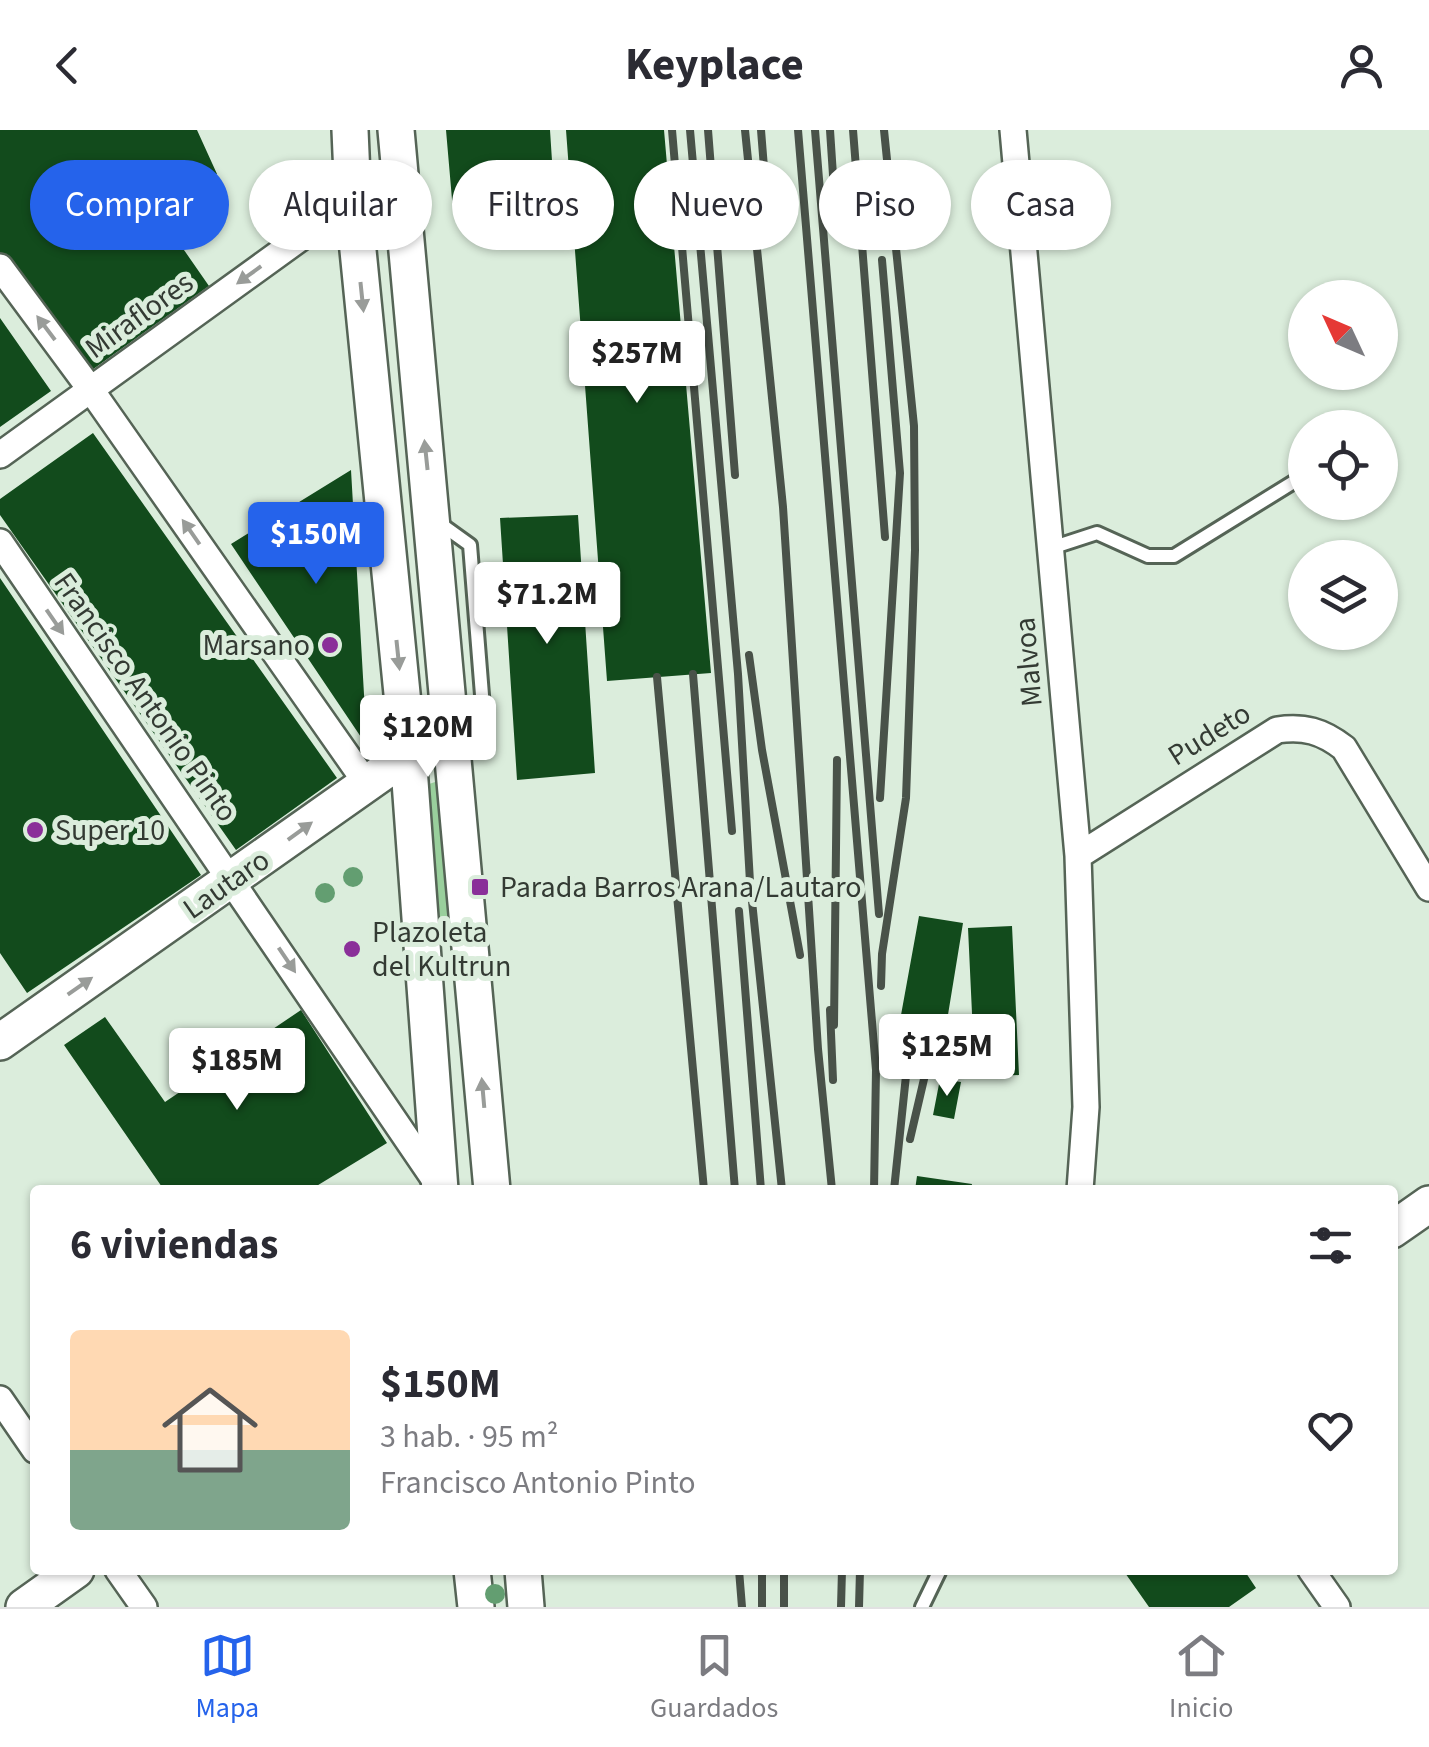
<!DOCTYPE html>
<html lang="es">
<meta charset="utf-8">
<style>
:root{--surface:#fff;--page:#f7f7f7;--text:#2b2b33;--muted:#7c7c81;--line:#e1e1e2;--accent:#2563eb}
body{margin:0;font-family:"Source Sans 3",sans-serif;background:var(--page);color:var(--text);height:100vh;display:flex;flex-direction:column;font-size:38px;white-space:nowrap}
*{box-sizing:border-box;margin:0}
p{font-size:32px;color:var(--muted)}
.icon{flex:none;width:55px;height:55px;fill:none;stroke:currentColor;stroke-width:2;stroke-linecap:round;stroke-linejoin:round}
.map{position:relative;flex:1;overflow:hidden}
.sheet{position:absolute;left:30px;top:1055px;width:1368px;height:390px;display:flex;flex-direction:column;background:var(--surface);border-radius:10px;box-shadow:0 2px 8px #0004}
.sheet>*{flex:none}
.banner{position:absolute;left:30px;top:30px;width:1370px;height:90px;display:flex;gap:20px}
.needle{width:65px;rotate:314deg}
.controls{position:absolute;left:1288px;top:150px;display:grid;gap:20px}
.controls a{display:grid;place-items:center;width:110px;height:110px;border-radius:50%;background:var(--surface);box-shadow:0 2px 8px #0004;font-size:50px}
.price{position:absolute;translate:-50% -85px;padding:0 22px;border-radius:10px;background:#fff;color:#222;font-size:32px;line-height:65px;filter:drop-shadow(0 2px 5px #0008)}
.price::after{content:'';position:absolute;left:50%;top:60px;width:30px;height:22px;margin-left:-15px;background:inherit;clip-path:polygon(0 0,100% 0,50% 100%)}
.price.on{background:var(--accent);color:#fff}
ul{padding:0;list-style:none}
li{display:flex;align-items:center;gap:30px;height:250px;padding:0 40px}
li span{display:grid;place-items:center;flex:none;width:280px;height:200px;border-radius:10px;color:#555}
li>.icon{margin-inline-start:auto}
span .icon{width:120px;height:120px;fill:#fffc;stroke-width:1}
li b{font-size:42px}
h2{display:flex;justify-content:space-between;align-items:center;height:120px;padding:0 40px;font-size:42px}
.chip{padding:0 35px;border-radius:45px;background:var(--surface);box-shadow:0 2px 8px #0004;font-size:35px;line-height:90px}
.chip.on{background:var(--accent);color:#fff}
header{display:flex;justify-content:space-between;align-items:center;height:130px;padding:0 40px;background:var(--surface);font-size:45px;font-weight:700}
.dock{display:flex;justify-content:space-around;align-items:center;height:140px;border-top:2px solid var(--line);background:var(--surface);font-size:28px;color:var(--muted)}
.dock a{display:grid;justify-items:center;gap:5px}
.dock .on{color:var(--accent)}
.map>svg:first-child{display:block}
.green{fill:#99cf9c}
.building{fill:#124b1c}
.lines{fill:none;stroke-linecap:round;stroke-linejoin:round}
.lane-casing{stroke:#556456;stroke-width:18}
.street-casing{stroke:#556456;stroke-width:30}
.secondary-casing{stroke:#556456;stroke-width:40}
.lane{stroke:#fff;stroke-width:12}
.street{stroke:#fff;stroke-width:25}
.secondary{stroke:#fff;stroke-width:35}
.rail{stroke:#495249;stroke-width:8}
.tree{fill:#639e71}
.oneway{fill:#999c99}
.poi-dot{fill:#8a2f99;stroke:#dbeddc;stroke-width:4}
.labels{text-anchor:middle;stroke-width:10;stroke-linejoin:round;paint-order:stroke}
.street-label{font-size:30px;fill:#333a33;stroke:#dbeddc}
.poi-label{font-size:30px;fill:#333a33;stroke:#dbeddc;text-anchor:start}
</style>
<header><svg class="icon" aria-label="back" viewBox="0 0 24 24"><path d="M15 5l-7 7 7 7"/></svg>Keyplace<svg class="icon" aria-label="person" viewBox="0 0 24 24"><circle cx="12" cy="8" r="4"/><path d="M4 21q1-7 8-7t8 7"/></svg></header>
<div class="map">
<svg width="1429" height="1477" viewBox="0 0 1429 1477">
<rect width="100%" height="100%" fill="#dbeddc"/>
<!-- green -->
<path class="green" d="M441,650L451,806L430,811L420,657Z"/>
<!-- building -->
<path class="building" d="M0,0H197L217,44L159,84L209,156L85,245L0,126Z
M446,0H550L555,77L453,81Z
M566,0H664L711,543L607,551Z
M0,188L51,261L0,297Z
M93,303L337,648L236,720L0,385V369Z
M351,340L367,616L231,414Z
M578,385L595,643L517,650L500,388Z
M0,448L201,745L27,863L0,823Z
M919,786L963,793L945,903L899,896Z
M1012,796L1019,945L975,947L968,798Z
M301,880L387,1013L310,1060H164L64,915L105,887L165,972Z
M940,949L961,952L954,989L933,985Z
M917,1046L972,1054L971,1060H915Z
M1123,1440H1244L1256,1458L1229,1477H1149Z"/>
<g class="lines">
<defs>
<path id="lane" d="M438,392L470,415L484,590L458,613
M1051,418L1097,403L1148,426H1174L1305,345
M922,1477L939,1442"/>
<path id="street" d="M1013,0L1078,726L1086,977L1080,1060
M0,137L91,260L367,654
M0,325L353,70C377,63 394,72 401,96
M0,412L439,1056
M1078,726L1277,600C1304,596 1322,601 1344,618L1429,758
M0,1269L35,1320
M118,1440L144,1477
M1311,1440L1337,1477"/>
<path id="secondary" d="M350,0L353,70L408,624L440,1060
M396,0L492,1060
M0,912L423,614
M1392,1100L1429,1074
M472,1440L476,1477
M523,1440L526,1477
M24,1477L76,1440"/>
</defs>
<!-- lane casing -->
<use href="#lane" class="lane-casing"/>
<!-- street casing -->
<use href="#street" class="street-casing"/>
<!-- secondary casing -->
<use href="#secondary" class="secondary-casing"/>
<!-- lane -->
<use href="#lane" class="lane"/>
<!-- street -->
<use href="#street" class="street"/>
<!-- secondary -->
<use href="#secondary" class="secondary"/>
<!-- rail -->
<path class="rail" d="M672,0L732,701
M690,0L738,544L750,752L782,1060
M708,0L735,345
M745,0L783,377L818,919L832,1060
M761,0L766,63
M798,0L876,940L874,1060
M815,0L879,784
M830,0L834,60
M853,0L885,407
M749,525L762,620L800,825
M693,544L735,1060
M657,547L704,1060
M880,668L900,343L882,130
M739,781L761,1060
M881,856L882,824L906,668L915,420L914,296L884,0
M830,880L833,950
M834,895L837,630
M910,1009L935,902
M894,1060L911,898
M739,1440L742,1477
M762,1477V1440
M784,1477V1440
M841,1477L842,1440
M859,1477L860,1440"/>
</g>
<!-- trees -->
<g class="tree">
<circle cx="353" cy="747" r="10"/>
<circle cx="325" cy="763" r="10"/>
<circle cx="495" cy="1464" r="10"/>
</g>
<!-- one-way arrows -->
<defs><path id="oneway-solid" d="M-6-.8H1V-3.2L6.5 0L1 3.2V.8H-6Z" transform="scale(2.5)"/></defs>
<g class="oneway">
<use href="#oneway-solid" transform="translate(249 145) rotate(144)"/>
<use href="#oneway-solid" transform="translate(362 167) rotate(84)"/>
<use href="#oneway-solid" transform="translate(46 198) rotate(-127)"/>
<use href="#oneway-solid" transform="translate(426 325) rotate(-96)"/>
<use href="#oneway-solid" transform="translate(191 402) rotate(-125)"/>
<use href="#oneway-solid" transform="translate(55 492) rotate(55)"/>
<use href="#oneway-solid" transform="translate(398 525) rotate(84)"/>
<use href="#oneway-solid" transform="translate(300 701) rotate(-36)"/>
<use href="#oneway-solid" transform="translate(287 830) rotate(56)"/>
<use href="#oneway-solid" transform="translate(80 856) rotate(-35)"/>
<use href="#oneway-solid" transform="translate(483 963) rotate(-95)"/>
</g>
<!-- markers -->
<g class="poi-dot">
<circle cx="330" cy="515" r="10"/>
<circle cx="35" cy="700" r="10"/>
<rect x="470" y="747" width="20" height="20" rx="5"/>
<circle cx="352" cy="819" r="10"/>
</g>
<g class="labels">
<!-- street labels -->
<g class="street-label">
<text transform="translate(139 185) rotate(-36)" y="10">Miraflores</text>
<text transform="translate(1028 532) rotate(-95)" y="10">Malvoa</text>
<text transform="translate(146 567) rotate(55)" y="10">Francisco Antonio Pinto</text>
<text transform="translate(1209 604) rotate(-32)" y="10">Pudeto</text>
<text transform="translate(226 754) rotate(-35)" y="10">Lautaro</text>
</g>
<!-- poi labels -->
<g class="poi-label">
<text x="310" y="525" text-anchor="end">Marsano</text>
<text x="55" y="710">Super 10</text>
<text x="500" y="767">Parada Barros Arana/Lautaro</text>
<text x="372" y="812">Plazoleta<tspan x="372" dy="34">del Kultrun</tspan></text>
</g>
</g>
</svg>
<div class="controls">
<a><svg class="needle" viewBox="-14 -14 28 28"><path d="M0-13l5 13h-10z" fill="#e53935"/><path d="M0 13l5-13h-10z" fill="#7c7c81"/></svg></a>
<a><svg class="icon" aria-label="locate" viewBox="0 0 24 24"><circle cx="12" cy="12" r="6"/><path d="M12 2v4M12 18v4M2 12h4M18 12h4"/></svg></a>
<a><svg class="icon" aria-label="layers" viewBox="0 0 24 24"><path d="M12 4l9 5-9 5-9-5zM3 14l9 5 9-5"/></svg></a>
</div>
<b class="price" style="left:637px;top:276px">$257M</b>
<b class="price on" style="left:316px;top:457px">$150M</b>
<b class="price" style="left:547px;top:517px">$71.2M</b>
<b class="price" style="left:428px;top:650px">$120M</b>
<b class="price" style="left:947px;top:969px">$125M</b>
<b class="price" style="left:237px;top:983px">$185M</b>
<div class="banner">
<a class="chip on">Comprar</a>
<a class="chip">Alquilar</a>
<a class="chip">Filtros</a>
<a class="chip">Nuevo</a>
<a class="chip">Piso</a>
<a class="chip">Casa</a>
</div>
<section class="sheet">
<h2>6 viviendas<svg class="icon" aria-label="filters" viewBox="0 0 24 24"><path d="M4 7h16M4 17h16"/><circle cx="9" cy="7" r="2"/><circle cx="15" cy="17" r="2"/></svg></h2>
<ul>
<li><span style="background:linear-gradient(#ffd9b3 60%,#7fa58c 0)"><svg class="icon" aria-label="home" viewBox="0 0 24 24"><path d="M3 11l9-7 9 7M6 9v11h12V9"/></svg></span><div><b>$150M</b><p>3 hab. · 95 m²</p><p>Francisco Antonio Pinto</p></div><svg class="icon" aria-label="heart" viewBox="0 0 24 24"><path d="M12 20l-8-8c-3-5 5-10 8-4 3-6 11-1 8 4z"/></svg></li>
</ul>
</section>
</div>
<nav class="dock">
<a class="on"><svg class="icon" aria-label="map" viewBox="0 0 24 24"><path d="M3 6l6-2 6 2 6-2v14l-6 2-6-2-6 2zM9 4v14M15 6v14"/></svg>Mapa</a>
<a><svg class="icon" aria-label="saved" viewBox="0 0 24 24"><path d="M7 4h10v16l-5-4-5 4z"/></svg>Guardados</a>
<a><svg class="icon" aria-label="home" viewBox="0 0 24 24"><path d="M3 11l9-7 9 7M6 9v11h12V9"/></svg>Inicio</a>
</nav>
